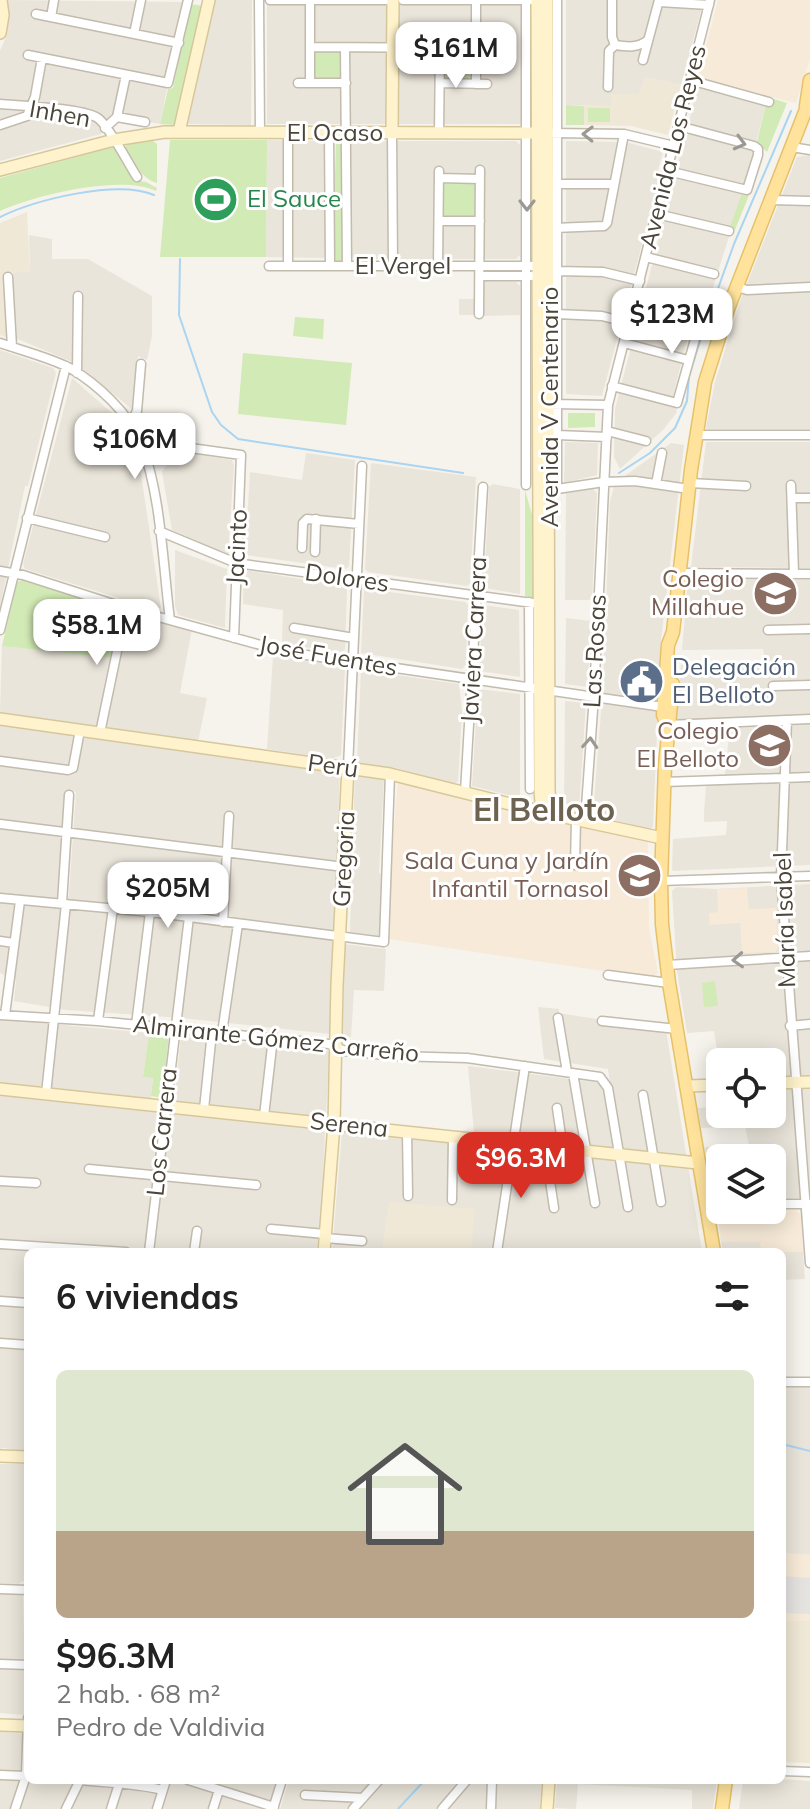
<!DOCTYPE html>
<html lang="es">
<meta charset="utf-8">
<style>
:root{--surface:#fff;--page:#f2f2f2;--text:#222;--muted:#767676;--line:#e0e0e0;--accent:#d93025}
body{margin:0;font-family:Mulish,sans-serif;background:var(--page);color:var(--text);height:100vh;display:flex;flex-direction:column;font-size:30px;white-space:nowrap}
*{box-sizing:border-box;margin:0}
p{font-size:26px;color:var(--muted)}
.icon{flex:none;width:44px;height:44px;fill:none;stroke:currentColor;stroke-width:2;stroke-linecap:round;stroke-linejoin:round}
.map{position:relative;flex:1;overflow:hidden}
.sheet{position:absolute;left:24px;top:1248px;width:762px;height:536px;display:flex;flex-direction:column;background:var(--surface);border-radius:12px;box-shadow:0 4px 20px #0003}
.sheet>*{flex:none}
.buttons{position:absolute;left:706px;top:1048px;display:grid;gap:16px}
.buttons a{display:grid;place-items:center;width:80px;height:80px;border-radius:12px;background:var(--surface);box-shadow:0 4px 20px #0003;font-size:40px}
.price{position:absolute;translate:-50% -68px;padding:0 18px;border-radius:16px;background:#fff;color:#222;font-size:26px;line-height:52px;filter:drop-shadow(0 2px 4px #0008)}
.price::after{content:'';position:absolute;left:50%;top:48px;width:24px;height:18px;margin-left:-12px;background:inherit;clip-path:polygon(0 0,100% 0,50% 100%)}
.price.selected{background:var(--accent);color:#fff}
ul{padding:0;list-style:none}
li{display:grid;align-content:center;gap:16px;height:424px;padding:0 32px}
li+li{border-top:2px solid var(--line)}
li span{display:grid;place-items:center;height:248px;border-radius:12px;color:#555}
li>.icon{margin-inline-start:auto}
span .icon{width:144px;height:144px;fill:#fffc;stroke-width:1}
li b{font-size:34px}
h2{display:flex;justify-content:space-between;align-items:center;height:96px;padding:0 32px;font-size:34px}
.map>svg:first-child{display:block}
.residential{fill:#eae5da;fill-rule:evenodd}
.commercial{fill:#f7ead8}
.education{fill:#efe8d6}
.green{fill:#d2eab5}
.parking{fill:#e5e3e0}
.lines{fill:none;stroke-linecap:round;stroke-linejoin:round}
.stream{stroke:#a9d4f2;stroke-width:2}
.street-casing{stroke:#c2bbae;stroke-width:11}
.secondary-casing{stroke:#d6c79b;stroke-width:14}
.primary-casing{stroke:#e6c16a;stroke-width:15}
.street{stroke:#fff;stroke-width:8}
.secondary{stroke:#fff3cd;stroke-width:11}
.primary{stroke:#ffe39c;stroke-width:12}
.oneway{stroke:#9c9892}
.labels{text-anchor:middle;stroke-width:6;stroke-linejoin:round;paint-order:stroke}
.street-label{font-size:24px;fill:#4b4439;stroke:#fff}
.leisure-label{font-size:24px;fill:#27864d;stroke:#fff;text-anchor:start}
.education-label{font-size:24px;fill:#785e54;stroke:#fff;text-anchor:end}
.service-label{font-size:24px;fill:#4e5e75;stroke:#fff;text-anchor:start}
.district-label{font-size:32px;font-weight:bold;fill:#6e6250;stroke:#fff}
</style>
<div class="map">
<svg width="810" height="1809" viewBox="0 0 810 1809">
<rect width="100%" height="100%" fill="#f6f3ec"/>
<!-- residential -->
<path class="residential" d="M8,0L184,2L160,124L111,115L101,134L0,161V51L7,35Z
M215,0H252L251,125L187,124Z
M267,0H521V124H267Z
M566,0H704L681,85L645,77L639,94L611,106L566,105Z
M698,86L766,104L745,186L704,316L692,322L672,399L677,412L664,429L620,469L614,457L615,409Z
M267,140L323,141L326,144L327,254L324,258L266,257Z
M353,141H516L520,145V255L516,259H355L351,255V143Z
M566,141L626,142L663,152L658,170L661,172L602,396L566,394Z
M810,155V429H709L706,428L715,382L741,299L797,157Z
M29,235L52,239V259H88L152,296V336L147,360L138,356L133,410L75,363L15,338L13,272L30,271Z
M484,281L516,282L520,286V315L484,316Z
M459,299H475V315H459Z
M0,350L53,368L56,373L28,486H25L0,607Z
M72,378L120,420L138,454L161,608L138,604L25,569L23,564Z
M565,442L598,443L597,475L564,483Z
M706,442H810V568L691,567Z
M671,443L684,445L661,640L653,827L649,830L593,814L603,686L610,501L614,487L626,475Z
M183,452L232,460L234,465L228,555L172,530L162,472L168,463L182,457Z
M306,453L355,460L349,566L346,569L245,555L250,472L302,480Z
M371,463L476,477L470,584L467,586L368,572L365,569Z
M493,484L520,489V594L484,588L489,487Z
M593,489L597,493L592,600H565L566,493Z
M175,550L227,569L225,628L178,615L175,606Z
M244,570L345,586L347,590L345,650L340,652L282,644L283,610L243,604Z
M688,579L810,580V865L673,871L672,869L673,839L726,835L727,821L704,822V812L706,786L725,774L730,726L676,721L681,665L765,661L763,649L682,650Z
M367,589L465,602L468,605L466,665L462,669L361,653L364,591Z
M483,605L519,610L520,677L479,671Z
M130,615L192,629L180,693L207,698L198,742L0,712L2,646L110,658L120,662Z
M566,618L591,621L588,687L565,684Z
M273,656L345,667L341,755L332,759L267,749Z
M361,670L459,684L462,712L458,781L454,784L397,768L357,763Z
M478,689L520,694V798L472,786Z
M565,701L586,703L579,809L574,812L564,809Z
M0,723L186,751L340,771L330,1034L182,1018L66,1010L14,1001L16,980L0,973ZM65,790L76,792L69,894L66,905Z
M355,774L384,777L379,873L382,874L381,936L350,932Z
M810,884V1075L772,1077V1062H720V1069L714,1031L687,1033L677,971L672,891L676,887L717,889Z
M344,944L386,949L384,991L354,990L351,1037L343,1036Z
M538,1007L559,1009V1013L666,1030L702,1252H332L342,1131L475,1144L468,1066L610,1084L608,1069L544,1059Z
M0,1019L149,1033L143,1076L153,1077L151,1096L156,1110L173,1112L181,1036L328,1051L329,1053L326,1116L322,1128L325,1132L322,1205L316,1252H28V1451L2,1448L0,1450Z
M810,1089V1198H780L777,1163H772V1158H720V1163H707L705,1147L749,1146L745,1126L701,1128L698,1108L720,1106V1114H772V1090Z
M721,1242H761V1252H723Z
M773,1252H803L805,1279L782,1280V1252Z
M782,1387H810V1555L782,1553Z
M0,1464H28V1582L22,1581L19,1584L0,1583Z
M0,1593L21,1594L23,1597L26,1713L24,1715L0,1713Z
M0,1732L28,1734V1780H276L268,1809H0Z
M782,1779L810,1781V1809H739L743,1780Z
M289,1780H460L436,1809H280Z
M495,1780H542L540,1809H448L471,1782L494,1783Z
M557,1780H717L713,1809H692V1790L578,1784L576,1809H573L555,1808Z"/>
<!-- commercial -->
<path class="commercial" d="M718,0H810V59L796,103L700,79L698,76Z
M398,781L648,842L649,928L658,973L649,978L389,939L388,899Z
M747,888L749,909L776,908L778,948L775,952L742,953L740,923L710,925L709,913L718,912L717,889Z
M707,1163H720V1198L713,1196Z
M796,1210L801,1215L803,1252H761L760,1242H721L718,1215L722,1211Z
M782,1553L810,1555V1621H782Z"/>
<!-- education -->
<path class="education" d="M645,77L681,85L668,135L631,126L584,125V106H611V94H639Z
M27,212L30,272L5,273L7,338L0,335V223Z
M389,1202L475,1209L471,1252H382Z
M782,1621H810V1763L782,1762Z"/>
<!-- green -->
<path class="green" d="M190,4L203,6L176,125L160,124L168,89L173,88Z
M315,50H342V81H315Z
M442,50H473V80L443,81Z
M774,99L787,103L767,152L757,142L766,104L772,106Z
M566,105L584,106V125H566Z
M588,108H610V122H588Z
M336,138L343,140L344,261H333Z
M170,140H267L266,257H160Z
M153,141L157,144V183C142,179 133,162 125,149L127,144Z
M113,147L133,180L146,182L157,188L156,191C121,174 35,195 0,211V178Z
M444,184H476V216H444Z
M742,193L749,195L735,230L730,227Z
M295,317L324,319L323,339L293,336Z
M243,353L352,363L346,425L238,414Z
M568,413H595V427L568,428Z
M525,490L532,515L533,598L525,596Z
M22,580L121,611L110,658L2,646L17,582Z
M715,981L718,1006L704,1007L702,983Z
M149,1033L169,1035L162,1098L151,1096L153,1078L143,1077Z"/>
<!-- parking -->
<path class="parking" d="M782,1576L810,1578V1614L782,1613Z"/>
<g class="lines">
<!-- stream -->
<path class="stream" d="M0,217C35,200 117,179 154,195
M180,259L179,315L212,412L221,425L238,439L463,473
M619,473L650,453L675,428L687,401L689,376L706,322L734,244L791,111
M782,1444L810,1451
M398,1809L425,1780"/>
<defs>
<path id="street" d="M259,0L260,133
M270,0H386
M310,0V83
M403,0H530
M557,0V489L604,482L635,481L689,489
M612,0V37L615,45
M659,2L709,5
M36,14L179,43
M51,17L54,0
M134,34L141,0
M615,45C628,47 638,48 648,40
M310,47L476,48
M345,48L347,266
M28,55L168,83L188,0
M643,60L659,0
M690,80L769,102
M298,83H346
M440,83L487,84
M476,84V0
M608,87L609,51L615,45
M0,104C20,106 86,108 99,119C110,128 128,163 137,177
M117,117L145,122
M0,125L27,116L35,97L42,58
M105,128L117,117L126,75
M329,133L330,266
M392,133L393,266
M439,133L440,48
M552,133L624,134L674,146
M792,147L810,150
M668,171L747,190L758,155V149L754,146L679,126
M439,178L480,179
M557,184H613
M771,200L810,201
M657,214L729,231
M439,221H480
M554,228L604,226L607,223L624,134
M646,257L714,274
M269,266H532
M288,266V132
M438,266L439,171
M557,271L603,272L640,281
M480,276H531
M8,277L12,347
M737,287L747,290L810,287
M479,314L480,170
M557,314L602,316L629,323
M0,343C23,351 48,357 70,368C97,384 129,413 141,443C161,493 163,566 170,620
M624,343L688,360
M77,373L78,296
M612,386L677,403L701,318L635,300
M553,404L608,405
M130,424L137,411L141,364
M607,431L646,441
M557,435L607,437
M696,435H810
M140,441L241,455L234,638
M690,483L746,486
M656,484L662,453
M526,485V0
M791,485L794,574
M792,498H810
M27,518L105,537
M159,531L236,563L540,604
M302,548L303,523L307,519L359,524
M315,552L316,519
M0,571L23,575L126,608L286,652L663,707
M679,573L810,574
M529,602L530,789
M294,628L354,638
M0,630L66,366
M768,630L810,629
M773,686L810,685
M787,720L781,878L810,1263
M667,725L810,719
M100,733L126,608
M0,761L68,770L73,768L80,730
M348,767L362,466
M664,782L810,777
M465,792L483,487
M585,821L594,696L608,405L710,0
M0,824L344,867
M575,865L576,819
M661,881L810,876
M0,898L150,912L384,942L390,774
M62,903L69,795
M223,922L229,816
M0,941L14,943
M667,965L810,956
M608,975L669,983
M0,1015L98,1021L329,1044L345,1051L395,1056L467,1058L600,1077L608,1088L628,1207
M5,1015L20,901
M558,1018L567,1072
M98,1021L113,908
M602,1021L677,1029
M136,1025L150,912
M790,1026L810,1024
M222,1033L238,924
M573,1073L595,1203
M46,1094L66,904
M643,1095L661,1202
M557,1108L563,1149
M204,1109L212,1032
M264,1116L273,1038
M407,1132L408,1196
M545,1147L554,1208
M89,1169L256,1185
M0,1181L36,1183
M452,1200L453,1137
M772,1204H809
M271,1229L325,1234
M325,1238L362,1241
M0,1244L126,1252
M149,1252L189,917
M194,1252L197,1231
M497,1252L525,1066
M0,1301L28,1303
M0,1343L28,1345
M782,1382H810
M0,1589L28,1590
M0,1664L28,1665
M782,1771L810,1772
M0,1775L26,1776
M80,1780C108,1783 135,1783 163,1790
M188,1780L274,1807
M305,1795L363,1798
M15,1809L26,1776L28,1718
M66,1809L80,1780
M111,1809L119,1784
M157,1809L166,1780
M213,1809L219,1790
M273,1809L282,1780
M353,1809L379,1780
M442,1809L467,1780
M491,1809L492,1780"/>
<path id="secondary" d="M537,0L540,789L541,803L546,813
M547,0L549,790L551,814
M0,33L3,15L1,0
M179,132L209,0
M392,133L393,0
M0,170L114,140L165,132L543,133
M0,719L390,774L546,813L662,838
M772,1083L810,1082
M686,1086L720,1085
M0,1089L698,1163
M324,1252L334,1124L337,985L348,767
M0,1456L28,1457
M0,1725L28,1726
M547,1809L549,1780"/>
<path id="primary" d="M806,106L810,80
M673,684L665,765L661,881L662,924L669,983L714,1252
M667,725L663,715L668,645L673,632L691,470L705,382L728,309L810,99
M722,1809L726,1780"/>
</defs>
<!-- street casing -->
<use href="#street" class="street-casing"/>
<!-- secondary casing -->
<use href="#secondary" class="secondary-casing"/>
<!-- primary casing -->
<use href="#primary" class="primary-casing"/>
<!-- street -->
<use href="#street" class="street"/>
<!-- secondary -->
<use href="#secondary" class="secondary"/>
<!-- primary -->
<use href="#primary" class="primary"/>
</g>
<!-- one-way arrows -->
<defs><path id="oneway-chevron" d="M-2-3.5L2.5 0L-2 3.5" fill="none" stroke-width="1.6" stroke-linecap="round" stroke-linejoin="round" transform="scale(2)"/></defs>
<g class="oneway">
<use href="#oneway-chevron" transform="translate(588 134) rotate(-179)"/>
<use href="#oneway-chevron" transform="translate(740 143) rotate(15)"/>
<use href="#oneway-chevron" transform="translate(527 205) rotate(90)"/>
<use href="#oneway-chevron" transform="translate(590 743) rotate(-86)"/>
<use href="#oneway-chevron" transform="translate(738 960) rotate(177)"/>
</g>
<!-- icons -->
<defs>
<symbol id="stadium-disc" viewBox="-11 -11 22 22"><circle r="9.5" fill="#2e9e5b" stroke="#fff"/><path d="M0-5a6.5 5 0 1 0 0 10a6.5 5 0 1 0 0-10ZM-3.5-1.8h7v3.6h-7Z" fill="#fff"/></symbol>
<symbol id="school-disc" viewBox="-11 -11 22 22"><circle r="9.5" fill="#8d6e63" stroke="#fff"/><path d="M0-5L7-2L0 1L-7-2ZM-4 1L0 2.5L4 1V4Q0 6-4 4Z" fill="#fff"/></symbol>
<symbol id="civic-disc" viewBox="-11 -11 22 22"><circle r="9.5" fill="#5c6f8a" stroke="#fff"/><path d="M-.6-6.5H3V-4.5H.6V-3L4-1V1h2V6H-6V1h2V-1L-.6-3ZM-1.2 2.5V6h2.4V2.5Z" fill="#fff"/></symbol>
</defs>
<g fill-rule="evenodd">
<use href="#stadium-disc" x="190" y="174" width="51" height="51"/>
<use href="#school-disc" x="750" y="568" width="51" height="51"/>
<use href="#civic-disc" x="616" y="656" width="51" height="51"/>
<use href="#school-disc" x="744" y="720" width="51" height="51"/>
<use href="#school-disc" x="614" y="850" width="51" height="51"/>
</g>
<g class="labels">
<!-- street labels -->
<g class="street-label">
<text transform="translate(60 114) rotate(10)" y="8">Inhen</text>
<text x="335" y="141">El Ocaso</text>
<text transform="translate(673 147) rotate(-76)" y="8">Avenida Los Reyes</text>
<text x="403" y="274">El Vergel</text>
<text transform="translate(550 407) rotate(-90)" y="8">Avenida V Centenario</text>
<text transform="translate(237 547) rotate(-87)" y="8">Jacinto</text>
<text transform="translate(347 578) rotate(8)" y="8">Dolores</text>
<text transform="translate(474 640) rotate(-87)" y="8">Javiera Carrera</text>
<text transform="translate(595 651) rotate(-87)" y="8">Las Rosas</text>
<text transform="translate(328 656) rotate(10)" y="8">José Fuentes</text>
<text transform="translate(333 766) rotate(8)" y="8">Perú</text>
<text transform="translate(344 859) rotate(-87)" y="8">Gregoria</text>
<text transform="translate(785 920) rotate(-92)" y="8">María Isabel</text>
<text transform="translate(276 1039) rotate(6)" y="8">Almirante Gómez Carreño</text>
<text transform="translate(349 1125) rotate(6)" y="8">Serena</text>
<text transform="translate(162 1132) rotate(-84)" y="8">Los Carrera</text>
</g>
<!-- leisure labels -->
<g class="leisure-label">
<text x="247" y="207">El Sauce</text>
</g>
<!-- education labels -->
<g class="education-label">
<text x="744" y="587">Colegio<tspan x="744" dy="28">Millahue</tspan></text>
<text x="739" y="739">Colegio<tspan x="739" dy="28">El Belloto</tspan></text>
<text x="609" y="869">Sala Cuna y Jardín<tspan x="609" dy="28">Infantil Tornasol</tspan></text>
</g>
<!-- service labels -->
<g class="service-label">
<text x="672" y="675">Delegación<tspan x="672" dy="28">El Belloto</tspan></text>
</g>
<!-- district labels -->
<g class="district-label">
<text x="544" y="821">El Belloto</text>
</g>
</g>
</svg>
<div class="buttons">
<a><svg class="icon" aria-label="locate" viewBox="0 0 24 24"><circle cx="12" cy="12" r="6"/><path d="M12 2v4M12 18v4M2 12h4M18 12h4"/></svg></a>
<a><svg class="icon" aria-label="layers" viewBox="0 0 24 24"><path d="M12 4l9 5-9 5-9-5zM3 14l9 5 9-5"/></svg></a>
</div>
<b class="price" style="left:456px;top:90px">$161M</b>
<b class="price" style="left:672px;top:356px">$123M</b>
<b class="price" style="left:135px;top:481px">$106M</b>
<b class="price" style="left:97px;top:667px">$58.1M</b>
<b class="price" style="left:168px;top:930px">$205M</b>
<b class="price selected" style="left:521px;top:1200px">$96.3M</b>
<section class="sheet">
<h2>6 viviendas<svg class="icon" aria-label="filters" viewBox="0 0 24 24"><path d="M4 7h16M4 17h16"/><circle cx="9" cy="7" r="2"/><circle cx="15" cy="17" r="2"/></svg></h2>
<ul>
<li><span style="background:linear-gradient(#dfe7d0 65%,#b9a48a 0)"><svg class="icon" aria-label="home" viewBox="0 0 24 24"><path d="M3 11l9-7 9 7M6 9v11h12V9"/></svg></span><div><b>$96.3M</b><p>2 hab. · 68 m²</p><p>Pedro de Valdivia</p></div></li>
</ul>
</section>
</div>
